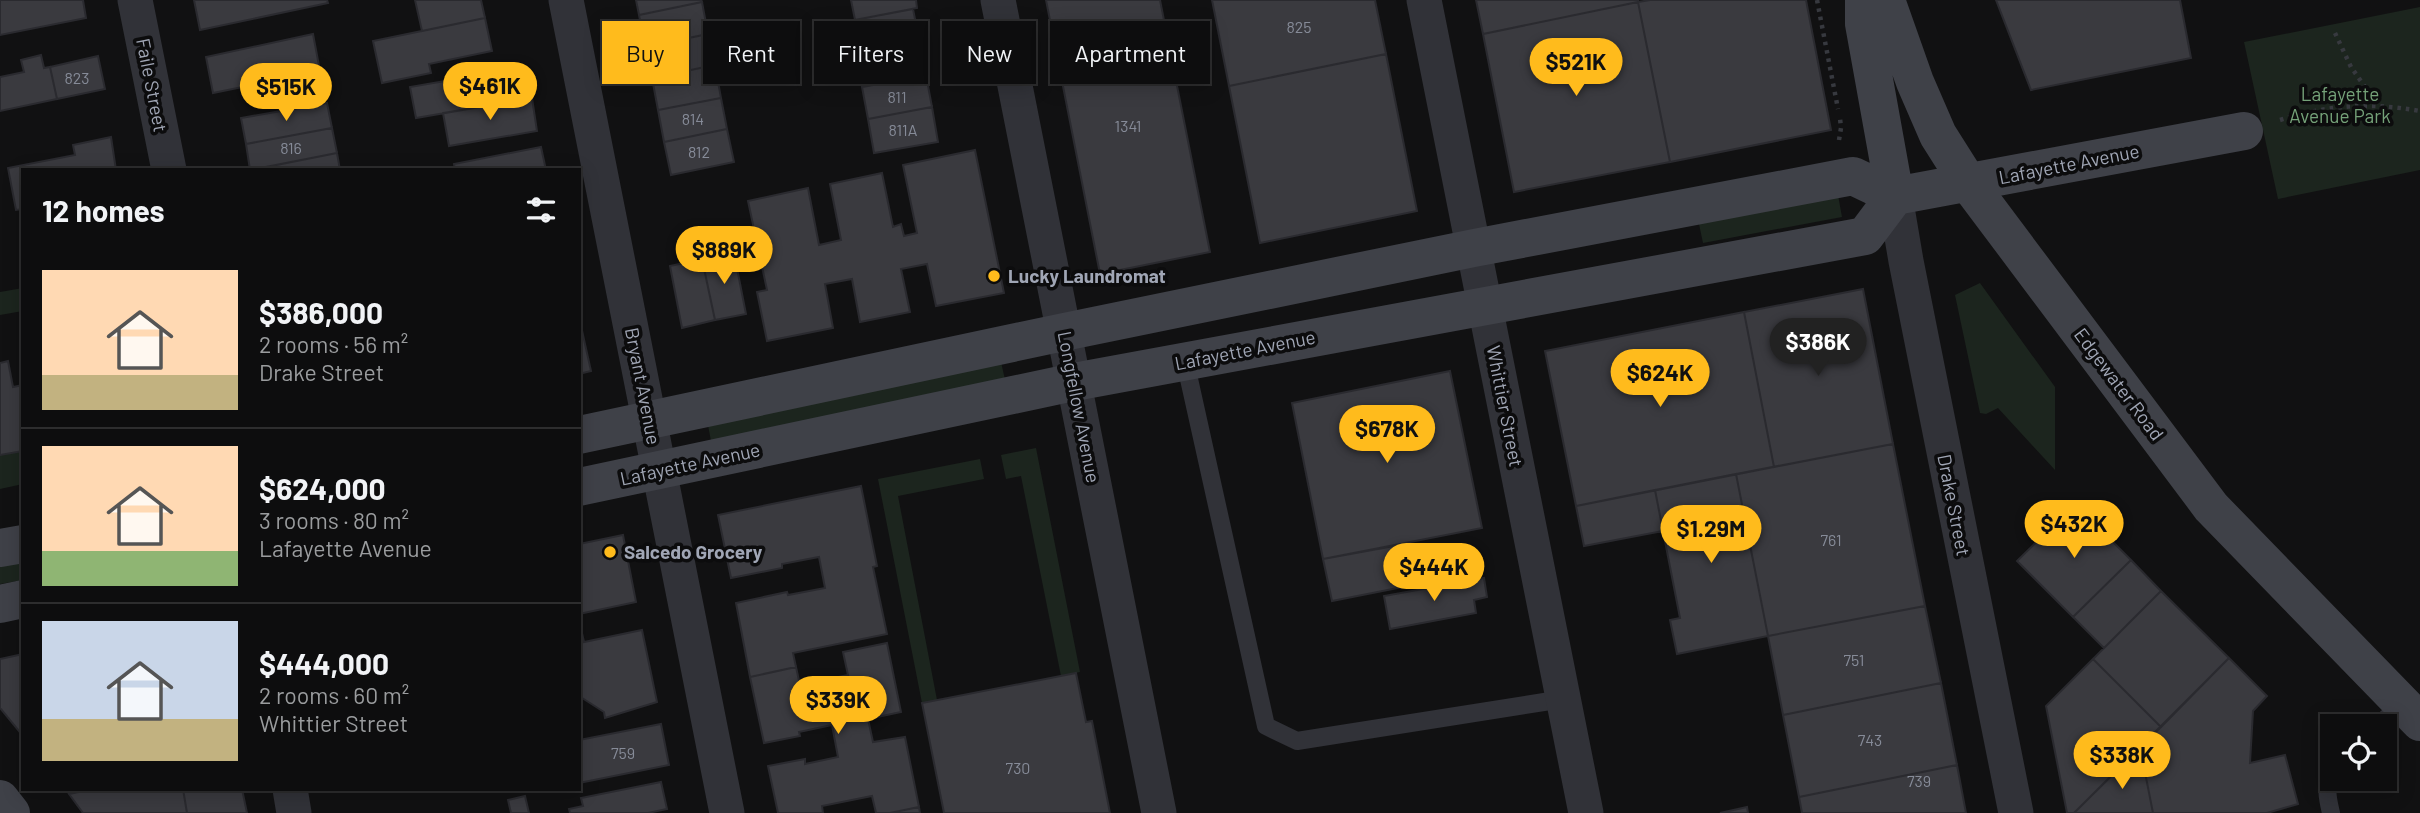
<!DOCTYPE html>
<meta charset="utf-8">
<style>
:root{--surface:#0d0d0e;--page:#161617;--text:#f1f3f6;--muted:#9a9c9e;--line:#2d2d2e;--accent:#ffbb1c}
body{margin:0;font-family:Barlow,sans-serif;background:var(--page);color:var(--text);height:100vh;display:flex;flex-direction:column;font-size:26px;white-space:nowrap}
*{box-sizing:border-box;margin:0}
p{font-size:23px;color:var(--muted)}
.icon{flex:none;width:38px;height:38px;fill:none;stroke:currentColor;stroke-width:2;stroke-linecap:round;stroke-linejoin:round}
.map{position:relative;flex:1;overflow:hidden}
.side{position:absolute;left:21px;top:168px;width:560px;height:623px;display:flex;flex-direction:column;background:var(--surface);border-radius:0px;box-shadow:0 4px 18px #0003,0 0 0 2px var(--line)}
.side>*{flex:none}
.guide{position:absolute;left:602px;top:21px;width:665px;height:63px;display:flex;gap:14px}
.buttons{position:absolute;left:2320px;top:714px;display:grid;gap:14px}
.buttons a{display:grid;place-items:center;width:77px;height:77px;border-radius:0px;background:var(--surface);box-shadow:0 4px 18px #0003,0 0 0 2px var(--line);font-size:35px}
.price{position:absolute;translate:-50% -60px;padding:0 16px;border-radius:24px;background:var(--accent);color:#111;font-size:23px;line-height:46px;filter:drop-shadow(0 2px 4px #0008)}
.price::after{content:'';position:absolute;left:50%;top:42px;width:21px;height:16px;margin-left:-10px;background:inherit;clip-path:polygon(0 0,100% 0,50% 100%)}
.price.on{background:#222;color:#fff}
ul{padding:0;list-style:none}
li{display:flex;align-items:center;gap:21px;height:175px;padding:0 21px}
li+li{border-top:2px solid var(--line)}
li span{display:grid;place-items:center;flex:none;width:196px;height:140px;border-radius:0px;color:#555}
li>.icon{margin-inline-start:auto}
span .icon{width:84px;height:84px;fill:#fffc;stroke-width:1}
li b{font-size:30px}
h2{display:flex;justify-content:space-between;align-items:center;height:84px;padding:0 21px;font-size:30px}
.tag{padding:0 24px;border-radius:0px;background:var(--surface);box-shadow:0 4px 18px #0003,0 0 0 2px var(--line);font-size:24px;line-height:63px}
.tag.on{background:var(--accent);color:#111}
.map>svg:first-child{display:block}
.green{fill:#1c251e}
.building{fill:#3a3a3f;stroke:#2a2a2f;stroke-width:2}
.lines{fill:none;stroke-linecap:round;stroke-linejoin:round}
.path{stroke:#37393f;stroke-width:4.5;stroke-dasharray:3.5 5;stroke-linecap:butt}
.lane{stroke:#313238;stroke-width:18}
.street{stroke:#313238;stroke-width:35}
.secondary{stroke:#3f4148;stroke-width:38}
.poi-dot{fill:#ffbb1c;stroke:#0c0c0d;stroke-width:2.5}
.labels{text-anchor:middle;stroke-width:7;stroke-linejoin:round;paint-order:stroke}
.number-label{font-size:16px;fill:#868b98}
.street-label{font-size:19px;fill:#a0a6b5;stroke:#0c0c0d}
.park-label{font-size:19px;fill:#75a279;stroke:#0c0c0d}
.poi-label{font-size:19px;font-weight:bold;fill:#a0a6b5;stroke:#0c0c0d;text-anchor:start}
</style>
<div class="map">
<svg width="2420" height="813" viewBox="0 0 2420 813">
<rect width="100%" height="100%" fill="#111112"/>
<!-- green -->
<path class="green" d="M2420,7V170L2278,199L2244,42Z
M1838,195L1842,217L1703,243L1699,224Z
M1980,283L2055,387V470L1998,408L1986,414L1980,413L1955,295Z
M23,288V311L0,315V292Z
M1001,362L1006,384L711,441L707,420Z
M1036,448L1080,672L1061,676L1021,476L1006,479L1001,455Z
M23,451V484L0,489V455Z
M980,459L984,479L898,496L937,700L922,703L878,479Z
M23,556V580L0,584V561Z"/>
<!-- building -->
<path class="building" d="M0,0H83L86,18L0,35Z
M194,0H327L328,3L200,30Z
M415,0H481L485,18L422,31Z
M636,0H701L702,2L639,15Z
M851,0H916L917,8L855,20Z
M1046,0H1160L1210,252L1100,274Z
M1212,0H1375L1386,54L1229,86Z
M1476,0H1638V2L1483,34Z
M1650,0H1806L1831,130L1670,162L1638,2Z
M1996,0H2180L2191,58L2031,90Z
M702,2L708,34L645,47L639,15Z
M1638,2L1670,162L1514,192L1483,34Z
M913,9L920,44L856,55L849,21Z
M485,18L492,51L429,64L431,73L382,83L373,41Z
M313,34L320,71L213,93L206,57Z
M708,34L715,65L652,78L645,47Z
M920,44L926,75L862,87L856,55Z
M1386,54L1417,211L1260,243L1229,86Z
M41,55L44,68L50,67L57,99L0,111V77L24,72L21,60Z
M98,56L105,89L57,99L50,67Z
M715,65L721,98L658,110L652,78Z
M526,67L532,98L416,118L410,87Z
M926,75L932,107L868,119L862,87Z
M532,98L537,131L449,146L443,113Z
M721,98L727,129L664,142L658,110Z
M327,103L332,128L246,144L241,118Z
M932,107L938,142L874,153L868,119Z
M332,128L337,153L250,170L246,144Z
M727,129L734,162L671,175L664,142Z
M111,137L116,170H23V209L16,210L8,168L75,155L73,145Z
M541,147L546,170H455L454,164Z
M975,150L1004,293L936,306L927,264L901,269L910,312L860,322L852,279L825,284L833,328L767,341L757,292L767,290L748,201L808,188L819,245L841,240L830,184L882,173L893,227L901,224L904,236L917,233L903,165Z
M337,153L340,170H251Z
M734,253L746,314L715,320L702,259Z
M702,259L715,320L682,328L670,266Z
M1863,289L1893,444L1774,467L1744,312Z
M1744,312L1774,467L1576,506L1545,351Z
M579,317L591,371L579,374Z
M8,361L13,387L23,385V451L0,455V363Z
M1450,371L1482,528L1323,559L1292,403Z
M1893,444L1925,606L1768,636L1736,474Z
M1736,474L1768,636L1677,654L1670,620L1680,618L1655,490Z
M861,486L877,566L873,567L887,634L793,653L796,667L750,677L736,603L787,592L788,595L825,588L819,557L782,564V568L731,578L718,515Z
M1655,490L1663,531L1584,546L1576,506Z
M2075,504L2131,560L2073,617L2017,561Z
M623,535L636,602L579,614V544Z
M1405,544L1413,585L1332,601L1323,559Z
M2131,560L2161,591L2104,648L2073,617Z
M1484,578L1487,597L1474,600L1476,613L1390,629L1384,596Z
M2161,591L2229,658L2161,727L2093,659Z
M1925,606L1941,683L1783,715L1768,636Z
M579,620L584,642L642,630L657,702L605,718L604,712L579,696Z
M887,643L901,712L868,719L873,742L905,737L919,807L890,813H876L872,796L822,806L823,813H778L768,766L805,759V764L838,757L832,725L799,732L800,736L764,743L750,677L796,667L800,685L848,675L843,652Z
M23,654V736L0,708V659Z
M2229,658L2267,696L2253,711L2250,763L2285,755L2298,804L2267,813H2153L2140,747Z
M2093,659L2161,727L2074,813H2067L2046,706Z
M1076,673L1086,722L1092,721L1110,813H944L922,703Z
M1941,683L1957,765L1799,797L1783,715Z
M661,724L669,765L579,783V740Z
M2140,747L2153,813H2074Z
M1957,765L1966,813H1802L1799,797Z
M661,782L667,809L648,813H570L569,809L583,806L581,798Z
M93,789H183L187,813H83L69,794Z
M183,789H242L247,813H187Z
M525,796L529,813H511L508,800Z
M919,807L920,813H890Z
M1747,807L1748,813H1720Z"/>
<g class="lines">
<!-- path -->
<path class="path" d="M1817,0L1838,109
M2335,33L2351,67L2377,104
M2280,120C2329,105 2369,102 2420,111
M1839,140L1841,128L1840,118"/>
<!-- lane -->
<path class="lane" d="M1185,361L1266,726L1297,741L1563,699
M2378,726L2402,704
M2331,813C2328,800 2324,786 2333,774"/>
<!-- street -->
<path class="street" d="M135,0L169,170
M566,0L727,813
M998,0L1159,813
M1424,0L1586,813
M1895,196L1906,261L2016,813
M290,789L294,813"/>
<!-- secondary -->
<path class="secondary" d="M1864,0V24L1895,196
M1886,0L1915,82L1938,135L1969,184L2211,507L2420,722
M579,435L1064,332L1474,248L1853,176L1895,196L2244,131
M579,487L1074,382L1865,236L1895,196
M0,548L23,544
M0,604L23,599
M0,799L11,813"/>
</g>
<!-- markers -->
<g class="poi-dot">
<circle cx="994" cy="276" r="7"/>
<circle cx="610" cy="552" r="7"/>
</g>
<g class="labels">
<!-- number labels -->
<g class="number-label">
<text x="1299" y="33">825</text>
<text x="77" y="84">823</text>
<text x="897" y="103">811</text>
<text x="693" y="125">814</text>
<text x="1128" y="132">1341</text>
<text x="903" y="136">811A</text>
<text x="291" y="154">816</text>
<text x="699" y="158">812</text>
<text x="1831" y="546">761</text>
<text x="1854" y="666">751</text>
<text x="1870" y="746">743</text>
<text x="623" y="759">759</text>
<text x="1018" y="774">730</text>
<text x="1919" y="787">739</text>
</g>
<!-- street labels -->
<g class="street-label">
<text transform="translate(152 85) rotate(79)" y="7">Faile Street</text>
<text transform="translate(2069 164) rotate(-11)" y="7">Lafayette Avenue</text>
<text transform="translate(1245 350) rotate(-11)" y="7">Lafayette Avenue</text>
<text transform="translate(2119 384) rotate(53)" y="7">Edgewater Road</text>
<text transform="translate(643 386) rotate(79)" y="7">Bryant Avenue</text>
<text transform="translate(1505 406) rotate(79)" y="7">Whittier Street</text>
<text transform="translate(1079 407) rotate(79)" y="7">Longfellow Avenue</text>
<text transform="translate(690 464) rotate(-12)" y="7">Lafayette Avenue</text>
<text transform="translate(1954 505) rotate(79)" y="7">Drake Street</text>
</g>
<!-- park labels -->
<g class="park-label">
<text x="2340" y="101">Lafayette<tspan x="2340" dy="22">Avenue Park</tspan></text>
</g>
<!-- poi labels -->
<g class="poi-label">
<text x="1008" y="283">Lucky Laundromat</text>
<text x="624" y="559">Salcedo Grocery</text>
</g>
</g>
</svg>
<div class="buttons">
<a><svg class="icon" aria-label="locate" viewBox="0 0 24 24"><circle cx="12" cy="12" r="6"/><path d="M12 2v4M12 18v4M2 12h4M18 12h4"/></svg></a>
</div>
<b class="price" style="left:1576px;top:98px">$521K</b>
<b class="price" style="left:490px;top:122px">$461K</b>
<b class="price" style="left:286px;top:123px">$515K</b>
<b class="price" style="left:724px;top:286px">$889K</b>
<b class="price on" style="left:1818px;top:378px">$386K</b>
<b class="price" style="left:1660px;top:409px">$624K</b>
<b class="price" style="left:1387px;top:465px">$678K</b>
<b class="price" style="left:2074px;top:560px">$432K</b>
<b class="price" style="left:1711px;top:565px">$1.29M</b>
<b class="price" style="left:1434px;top:603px">$444K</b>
<b class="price" style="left:838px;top:736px">$339K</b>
<b class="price" style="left:2122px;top:791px">$338K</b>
<div class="guide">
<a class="tag on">Buy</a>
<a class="tag">Rent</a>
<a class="tag">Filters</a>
<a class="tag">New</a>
<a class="tag">Apartment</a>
</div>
<section class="side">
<h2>12 homes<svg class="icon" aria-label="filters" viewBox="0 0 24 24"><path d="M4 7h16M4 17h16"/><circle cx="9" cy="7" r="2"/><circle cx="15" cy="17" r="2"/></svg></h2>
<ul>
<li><span style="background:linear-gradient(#ffd9b3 75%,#c2b280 0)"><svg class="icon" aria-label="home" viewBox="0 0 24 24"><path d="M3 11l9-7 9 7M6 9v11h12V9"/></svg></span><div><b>$386,000</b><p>2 rooms · 56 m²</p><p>Drake Street</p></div></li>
<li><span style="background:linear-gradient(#ffd9b3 75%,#8fb573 0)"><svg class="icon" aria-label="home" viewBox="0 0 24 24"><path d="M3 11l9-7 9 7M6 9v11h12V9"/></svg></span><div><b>$624,000</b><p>3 rooms · 80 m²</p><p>Lafayette Avenue</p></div></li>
<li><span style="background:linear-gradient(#c9d6e8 70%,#c2b280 0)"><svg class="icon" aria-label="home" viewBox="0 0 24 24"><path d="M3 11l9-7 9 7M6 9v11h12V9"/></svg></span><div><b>$444,000</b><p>2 rooms · 60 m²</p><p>Whittier Street</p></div></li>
</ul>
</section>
</div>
